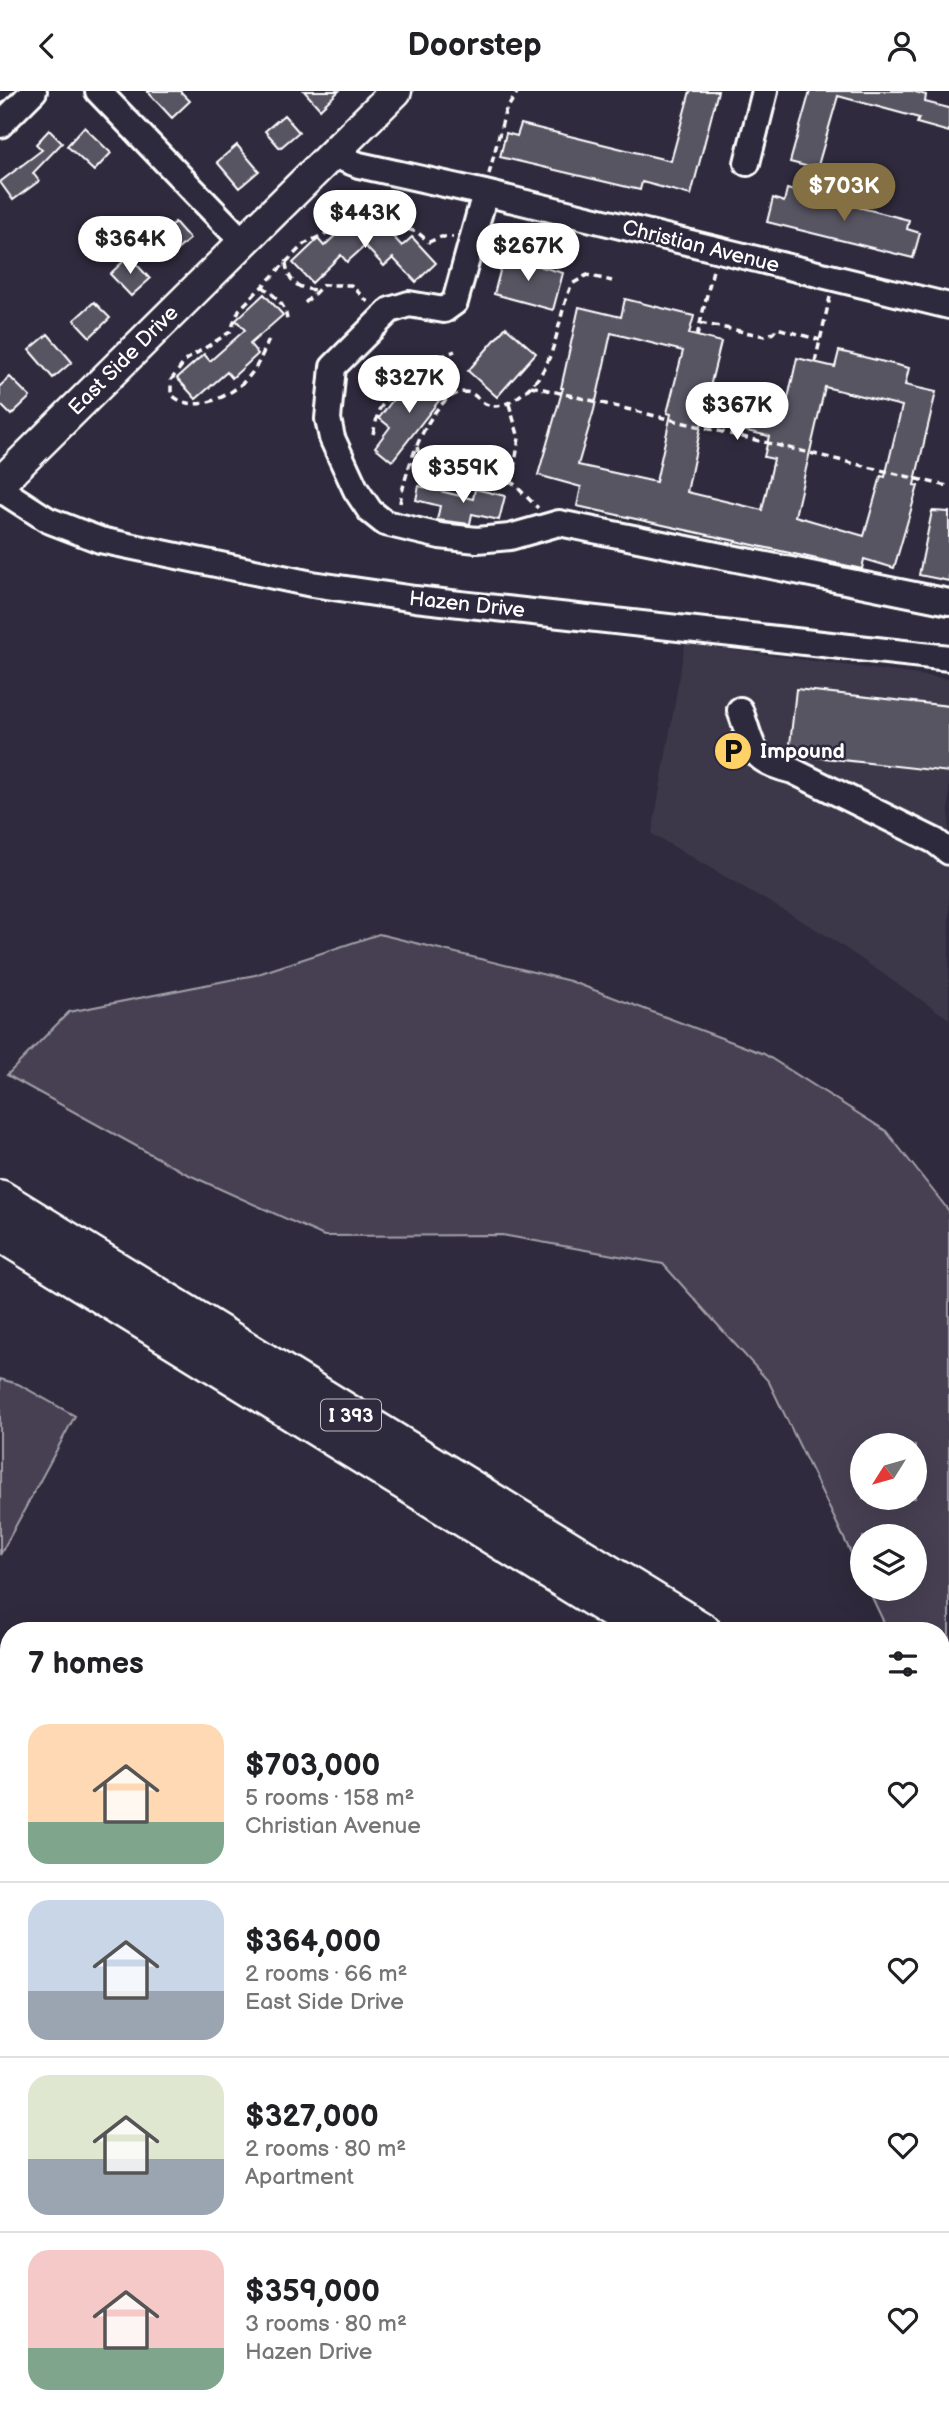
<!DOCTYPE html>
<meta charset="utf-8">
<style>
:root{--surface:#fff;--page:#f6f6f6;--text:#202124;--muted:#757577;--line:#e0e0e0;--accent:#847042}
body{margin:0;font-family:"Balsamiq Sans",sans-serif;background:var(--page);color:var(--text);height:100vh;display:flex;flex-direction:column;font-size:26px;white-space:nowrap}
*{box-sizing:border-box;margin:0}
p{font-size:23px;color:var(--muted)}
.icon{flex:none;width:38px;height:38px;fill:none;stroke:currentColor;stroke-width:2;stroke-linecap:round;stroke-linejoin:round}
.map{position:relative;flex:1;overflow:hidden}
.drawer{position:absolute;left:0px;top:1531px;width:950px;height:800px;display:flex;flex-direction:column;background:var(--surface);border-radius:28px 28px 0 0;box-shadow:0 7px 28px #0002}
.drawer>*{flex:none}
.needle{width:46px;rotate:233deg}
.buttons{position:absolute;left:850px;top:1342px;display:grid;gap:14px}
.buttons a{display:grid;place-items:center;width:77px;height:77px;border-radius:50%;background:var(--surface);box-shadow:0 7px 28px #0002;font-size:35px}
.price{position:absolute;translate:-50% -60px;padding:0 16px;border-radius:24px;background:#fff;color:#222;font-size:23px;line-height:46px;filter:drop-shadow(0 2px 4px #0008)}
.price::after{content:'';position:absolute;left:50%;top:42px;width:21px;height:16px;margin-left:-10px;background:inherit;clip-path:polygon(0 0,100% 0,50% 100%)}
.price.selected{background:var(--accent);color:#fff}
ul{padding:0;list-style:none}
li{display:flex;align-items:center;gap:21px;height:175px;padding:0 28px}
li+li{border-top:2px solid var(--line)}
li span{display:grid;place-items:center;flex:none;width:196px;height:140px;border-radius:21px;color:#555}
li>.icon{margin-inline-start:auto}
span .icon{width:84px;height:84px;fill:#fffc;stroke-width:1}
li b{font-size:30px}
h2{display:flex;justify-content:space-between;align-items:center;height:84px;padding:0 28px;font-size:30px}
header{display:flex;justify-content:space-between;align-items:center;height:91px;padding:0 28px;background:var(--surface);font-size:32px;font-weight:800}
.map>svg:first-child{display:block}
.built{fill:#3c3749}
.green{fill:#464152;stroke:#a2a0a8;stroke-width:2;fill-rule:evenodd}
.water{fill:#6d6a77;stroke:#a7a6ad;stroke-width:2}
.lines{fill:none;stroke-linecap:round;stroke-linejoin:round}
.stream{stroke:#a7a6ad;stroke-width:5}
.building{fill:#595564;stroke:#fff;stroke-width:2;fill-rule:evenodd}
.minor-casing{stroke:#fff;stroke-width:30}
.major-casing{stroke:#fff;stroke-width:35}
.highway-casing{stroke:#fff;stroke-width:40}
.path{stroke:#fff;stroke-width:3.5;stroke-dasharray:7 5;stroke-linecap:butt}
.minor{stroke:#2f2a3d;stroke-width:24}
.major{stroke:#2f2a3d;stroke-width:30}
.highway{stroke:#2f2a3d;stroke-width:35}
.labels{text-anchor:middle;stroke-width:5;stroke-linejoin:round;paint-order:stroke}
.shield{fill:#2f2a3d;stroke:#c1bfc5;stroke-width:2}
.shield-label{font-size:19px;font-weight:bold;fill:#fff}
.street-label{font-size:21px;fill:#fff;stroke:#2f2a3d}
.poi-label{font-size:21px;font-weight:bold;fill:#fff;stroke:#2f2a3d;text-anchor:start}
</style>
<header><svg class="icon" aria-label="back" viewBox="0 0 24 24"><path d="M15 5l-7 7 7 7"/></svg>Doorstep<svg class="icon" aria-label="person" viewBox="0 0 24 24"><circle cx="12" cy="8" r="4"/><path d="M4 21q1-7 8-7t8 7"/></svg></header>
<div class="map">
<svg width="949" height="2330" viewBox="0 0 949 2330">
<rect width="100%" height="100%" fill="#2f2a3d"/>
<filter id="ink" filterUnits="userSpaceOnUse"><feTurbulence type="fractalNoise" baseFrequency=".0143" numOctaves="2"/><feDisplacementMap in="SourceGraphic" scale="14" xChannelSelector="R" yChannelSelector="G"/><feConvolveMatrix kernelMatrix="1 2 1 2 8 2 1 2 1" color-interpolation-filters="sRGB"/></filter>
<g filter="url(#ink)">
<!-- built -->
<path class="built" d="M685,553L949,588V928L829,846L652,743Z"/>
<!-- green -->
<path class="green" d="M379,843L570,890L764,963L886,1040L949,1120V1623L942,1619V1540H888L868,1498H915V1446H863V1487L769,1291L663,1173L502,1144L324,1145L185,1082L7,984L69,921L255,884ZM863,1354H915V1407H863Z
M0,1288L18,1293L75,1325L0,1464Z
M0,2067L9,2072V2322H402L401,2330H0Z"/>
<!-- water -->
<path class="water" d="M942,1893L949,1894V2330H664L660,2322H942Z"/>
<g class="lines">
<!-- stream -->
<path class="stream" d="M0,2228L9,2236
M544,2322L558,2330
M616,2322L630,2330
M592,2330L593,2322
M660,2330L663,2329"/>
</g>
<!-- building -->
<path class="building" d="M147,0H180L190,10L172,27Z
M304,0H339L320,18Z
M690,0H718L691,104L642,91L640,99L500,66L506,42L517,45L521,33L671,70Z
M810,0H912L926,4L925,11L949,17V41L917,32L919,27L838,5L817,78L790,71Z
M284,24L299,41L280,57L265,40Z
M84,36L111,62L94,80L67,55Z
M49,39L62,52L33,82L39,90L13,109L0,91L42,59L36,53Z
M237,54L259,80L239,97L217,71Z
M787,98L909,129L907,138L920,142L913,167L767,131L773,107L784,111Z
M357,124L365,133L374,125L402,155L412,146L436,172L416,191L393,167L384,175L365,155L347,171L341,164L312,192L293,172L318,148L324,155Z
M175,131L190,148L170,165L155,148Z
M129,165L150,188L131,205L110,183Z
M504,165L563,182L553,219L494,203Z
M264,203L283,224L250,253L258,263L232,287L227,281L196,308L177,287L204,263L210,270L245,239L236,229Z
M625,208L694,225L689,243L721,251L707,308L784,325L797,267L835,276L839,260L909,277L905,294L936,301L914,394L918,395L894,477L864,468L862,478L577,415L581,396L538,384L563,297H561L579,216L621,226ZM611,242L683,260L667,322L671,323L656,391L578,374L594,319ZM825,296L902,315L885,386L881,385L864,445L795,425ZM702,330L769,345L764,366L774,368L762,419L687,401Z
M94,211L110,227L90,246L74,229Z
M506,236L536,262L497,306L468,280Z
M48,243L72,271L53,287L29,259Z
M428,283L448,298L392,370L375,356L390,336L379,327L400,300L408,308Z
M10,286L30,306L11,324L0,313V295Z
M419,395L473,408L475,398L505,405L499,429L472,423L470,433L437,429L440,415L416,409Z
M932,420L949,421V490L919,484Z
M796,598L949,615V681L789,663Z"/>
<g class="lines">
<defs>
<path id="minor" d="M98,0L242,150
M0,34L34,0
M331,63L359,74L485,102L949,215
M747,72L765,0
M485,102L455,211L444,219L409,213L390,219L333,276L328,328L332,347L356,399L370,420L385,432L440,445L477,449L510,446L559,432L949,511
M0,398L48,429L100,449L312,493L415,508L949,567
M740,619C755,659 748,669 793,680L935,750L949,761
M0,1937L9,1944"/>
<path id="major" d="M0,392L396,0"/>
<path id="highway" d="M0,1107L703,1540
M0,1142L646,1540
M942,1686L949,1691
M942,1722L949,1726"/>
</defs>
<!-- minor casing -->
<use href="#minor" class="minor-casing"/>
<!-- major casing -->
<use href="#major" class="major-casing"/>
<!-- highway casing -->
<use href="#highway" class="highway-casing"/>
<!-- path -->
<path class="path" d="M489,83L505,21L518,0
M286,172C288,191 299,199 318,199
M262,195C275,205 287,214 287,231
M305,212L323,194H351L368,211
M700,232L765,245L773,242L777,237L820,249
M697,245L713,179
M269,249C263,261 259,273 251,283C235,304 193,326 171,303V289L186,269L230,241L239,219L304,153L329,141L349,124L368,120L379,122L404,137L417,141L429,151L441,146H453
M815,271L830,206
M531,295L947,395
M509,313L519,347L512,391
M373,343L379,319L390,303L410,294L428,271L455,260
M417,356C430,400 475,390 512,391L538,417
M400,412C404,384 429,303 464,301C473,301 476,306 482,311C500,323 521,305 533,293C559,265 557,224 572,193L587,184L612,190"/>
<!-- minor -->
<use href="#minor" class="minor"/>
<!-- major -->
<use href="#major" class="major"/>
<!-- highway -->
<use href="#highway" class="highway"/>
</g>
</g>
<!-- icons -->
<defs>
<symbol id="parking-disc" viewBox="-11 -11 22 22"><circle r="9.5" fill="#ffd166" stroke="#2f2a3d"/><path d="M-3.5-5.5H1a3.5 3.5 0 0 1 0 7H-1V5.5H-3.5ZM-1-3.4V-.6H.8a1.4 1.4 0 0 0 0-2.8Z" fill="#111"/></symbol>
</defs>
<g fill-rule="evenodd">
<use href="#parking-disc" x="711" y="638" width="44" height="44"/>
</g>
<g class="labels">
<!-- shield labels -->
<rect class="shield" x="321" y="1308.5" width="60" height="31" rx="5"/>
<g class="shield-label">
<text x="351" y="1331">I 393</text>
</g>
<!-- street labels -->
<g class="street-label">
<text transform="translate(701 155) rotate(14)" y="7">Christian Avenue</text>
<text transform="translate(123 269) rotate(-45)" y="7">East Side Drive</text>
<text transform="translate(467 513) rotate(6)" y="7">Hazen Drive</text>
</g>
<!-- poi labels -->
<g class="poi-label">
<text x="760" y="667">Impound</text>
</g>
</g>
</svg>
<div class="buttons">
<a><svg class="needle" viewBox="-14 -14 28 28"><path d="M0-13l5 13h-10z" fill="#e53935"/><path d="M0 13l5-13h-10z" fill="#757577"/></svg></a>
<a><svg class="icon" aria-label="layers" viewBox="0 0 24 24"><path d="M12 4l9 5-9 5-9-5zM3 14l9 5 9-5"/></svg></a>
</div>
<b class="price selected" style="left:844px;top:132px">$703K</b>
<b class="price" style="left:365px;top:159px">$443K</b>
<b class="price" style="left:130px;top:185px">$364K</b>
<b class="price" style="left:528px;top:192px">$267K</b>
<b class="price" style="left:409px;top:324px">$327K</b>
<b class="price" style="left:737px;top:351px">$367K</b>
<b class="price" style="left:463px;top:414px">$359K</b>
<section class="drawer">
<h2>7 homes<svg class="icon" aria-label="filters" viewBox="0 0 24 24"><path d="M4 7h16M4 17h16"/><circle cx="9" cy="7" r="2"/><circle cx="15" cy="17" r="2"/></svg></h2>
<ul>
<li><span style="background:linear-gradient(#ffd9b3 70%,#7fa58c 0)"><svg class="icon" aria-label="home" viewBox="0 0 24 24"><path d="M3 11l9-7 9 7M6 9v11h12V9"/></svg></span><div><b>$703,000</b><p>5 rooms · 158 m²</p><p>Christian Avenue</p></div><svg class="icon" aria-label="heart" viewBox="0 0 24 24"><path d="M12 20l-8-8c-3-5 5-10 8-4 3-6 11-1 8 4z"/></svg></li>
<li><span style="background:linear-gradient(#c9d6e8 65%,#9aa5b1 0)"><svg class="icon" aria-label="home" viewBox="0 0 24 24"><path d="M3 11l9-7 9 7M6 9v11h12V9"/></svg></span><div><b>$364,000</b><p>2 rooms · 66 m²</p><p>East Side Drive</p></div><svg class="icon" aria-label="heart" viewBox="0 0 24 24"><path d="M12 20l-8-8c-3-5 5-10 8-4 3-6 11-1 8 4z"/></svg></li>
<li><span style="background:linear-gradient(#dfe7d0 60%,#9aa5b1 0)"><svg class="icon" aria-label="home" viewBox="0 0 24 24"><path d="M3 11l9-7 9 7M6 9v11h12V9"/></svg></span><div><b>$327,000</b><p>2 rooms · 80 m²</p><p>Apartment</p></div><svg class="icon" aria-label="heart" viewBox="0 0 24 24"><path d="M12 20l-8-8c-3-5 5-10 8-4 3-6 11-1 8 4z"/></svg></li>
<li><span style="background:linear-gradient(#f6c9c9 70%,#7fa58c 0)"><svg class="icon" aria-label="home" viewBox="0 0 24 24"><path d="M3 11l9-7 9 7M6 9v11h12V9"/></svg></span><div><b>$359,000</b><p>3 rooms · 80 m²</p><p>Hazen Drive</p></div><svg class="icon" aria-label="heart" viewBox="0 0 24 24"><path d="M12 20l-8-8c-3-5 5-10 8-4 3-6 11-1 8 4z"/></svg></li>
</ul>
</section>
</div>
